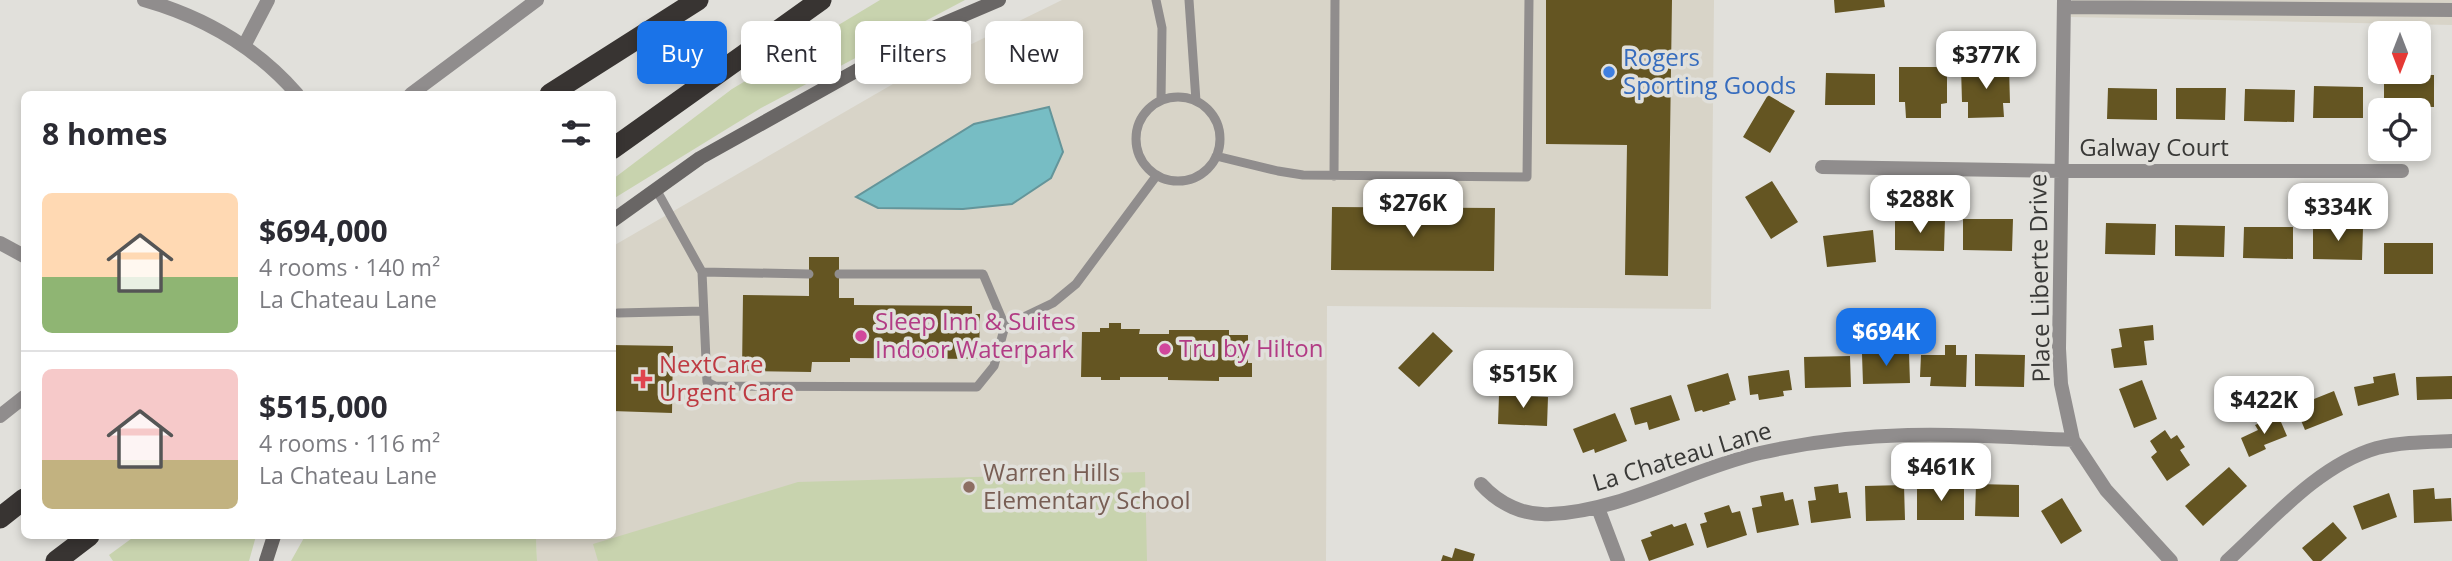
<!DOCTYPE html>
<meta charset="utf-8">
<style>
:root{--surface:#fff;--page:#f2f2f3;--text:#2b2b33;--muted:#7c7c81;--line:#e1e1e2;--accent:#1a73e8}
body{margin:0;font-family:"Open Sans",sans-serif;background:var(--page);color:var(--text);height:100vh;display:flex;flex-direction:column;font-size:26px;white-space:nowrap}
*{box-sizing:border-box;margin:0}
p{font-size:23px;color:var(--muted)}
.icon{flex:none;width:38px;height:38px;fill:none;stroke:currentColor;stroke-width:2;stroke-linecap:round;stroke-linejoin:round}
.map{position:relative;flex:1;overflow:hidden}
.sheet{position:absolute;left:21px;top:91px;width:595px;height:448px;display:flex;flex-direction:column;background:var(--surface);border-radius:10px;box-shadow:0 4px 10px #0003}
.sheet>*{flex:none}
.banner{position:absolute;left:637px;top:21px;width:665px;height:63px;display:flex;gap:14px}
.needle{width:46px;rotate:180deg}
.tools{position:absolute;left:2368px;top:21px;display:grid;gap:14px}
.tools a{display:grid;place-items:center;width:63px;height:63px;border-radius:10px;background:var(--surface);box-shadow:0 4px 10px #0003;font-size:35px}
.price{position:absolute;translate:-50% -60px;padding:0 16px;border-radius:14px;background:#fff;color:#222;font-size:23px;line-height:46px;filter:drop-shadow(0 2px 4px #0008)}
.price::after{content:'';position:absolute;left:50%;top:42px;width:21px;height:16px;margin-left:-10px;background:inherit;clip-path:polygon(0 0,100% 0,50% 100%)}
.price.current{background:var(--accent);color:#fff}
ul{padding:0;list-style:none}
li{display:flex;align-items:center;gap:21px;height:175px;padding:0 21px}
li+li{border-top:2px solid var(--line)}
li span{display:grid;place-items:center;flex:none;width:196px;height:140px;border-radius:10px;color:#555}
li>.icon{margin-inline-start:auto}
span .icon{width:84px;height:84px;fill:#fffc;stroke-width:1}
li b{font-size:30px}
h2{display:flex;justify-content:space-between;align-items:center;height:84px;padding:0 21px;font-size:30px}
.pill{padding:0 24px;border-radius:10px;background:var(--surface);box-shadow:0 4px 10px #0003;font-size:24px;line-height:63px}
.pill.current{background:var(--accent);color:#fff}
.map>svg:first-child{display:block}
.built{fill:#d8d4c8}
.green{fill:#c8d3ae}
.water{fill:#77bdc4;stroke:#64959a;stroke-width:2}
.building{fill:#645522}
.lines{fill:none;stroke-linecap:round;stroke-linejoin:round}
.service{stroke:#908d8d;stroke-width:9}
.minor{stroke:#908d8d;stroke-width:14}
.tertiary{stroke:#908d8d;stroke-width:14}
.secondary{stroke:#696665;stroke-width:14}
.motorway{stroke:#383432;stroke-width:21}
.shop-dot{fill:#3f7fe0;stroke:#e1e0db;stroke-width:2.5}
.hotel-dot{fill:#d1479c;stroke:#e1e0db;stroke-width:2.5}
.health-dot{fill:#e0444e;stroke:#e1e0db;stroke-width:2.5}
.education-dot{fill:#8d6e63;stroke:#e1e0db;stroke-width:2.5}
.labels{text-anchor:middle;stroke-width:7;stroke-linejoin:round;paint-order:stroke}
.shop-label{font-size:24px;fill:#366cbe;stroke:#e1e0db;text-anchor:start}
.street-label{font-size:24px;fill:#393937;stroke:#e1e0db}
.hotel-label{font-size:24px;fill:#b23c85;stroke:#e1e0db;text-anchor:start}
.health-label{font-size:24px;fill:#be3a42;stroke:#e1e0db;text-anchor:start}
.education-label{font-size:24px;fill:#785e54;stroke:#e1e0db;text-anchor:start}
</style>
<div class="map">
<svg width="2452" height="561" viewBox="0 0 2452 561">
<rect width="100%" height="100%" fill="#e1e0db"/>
<!-- built -->
<path class="built" d="M1062,0H1714L1711,309L1327,306L1326,561H537L536,536H612L613,246L912,73Z
M2072,0H2452V25L2071,17Z"/>
<!-- green -->
<path class="green" d="M880,0H965L761,108L613,199V179L732,89Z
M1145,472L1147,561H598L593,544L798,482Z
M135,536H256L249,561H113L109,555Z
M305,536H536L537,561H291Z"/>
<!-- water -->
<path class="water" d="M1049,107L1063,152L1051,178L1012,204L963,209L878,208L856,197L974,124Z"/>
<!-- building -->
<path class="building" d="M1546,0H1672L1668,276L1625,275L1627,145L1546,144Z
M1834,0H1884L1885,7L1835,13Z
M1899,67H1947V103L1941,104V118H1906L1905,102H1899Z
M1961,67H2009L2010,103H2003L2004,117L1968,118V102H1962Z
M1826,73L1875,74V105H1825Z
M2384,74L2434,75V107L2384,106Z
M2314,86L2363,87V118H2313Z
M2108,88L2157,89V120L2107,119Z
M2176,88H2226L2225,120L2176,119Z
M2245,89L2295,90L2294,122L2244,121Z
M1768,95L1795,111L1770,153L1743,137Z
M1772,181L1798,222L1771,239L1745,197Z
M1332,207L1495,208L1494,271L1331,270Z
M1895,219H1945L1944,251L1895,250Z
M1963,219H2013L2012,251L1963,250Z
M2106,223L2156,224L2155,255L2105,254Z
M2175,225L2225,226L2224,257L2175,256Z
M2244,227H2293V259L2243,258Z
M2313,227L2363,228L2362,260L2313,259Z
M1873,230L1876,262L1827,267L1823,236Z
M2384,243H2433V274H2384Z
M809,257H839V298H854V305L972,306V314H980L979,359L850,358V362H812L811,372L742,371L743,295L809,296Z
M1109,323H1121V329H1140L1139,334H1169V330H1229V335H1248V363H1252V377H1219V381L1168,380V377H1120V380H1101V377H1081L1082,332H1100V328H1109Z
M2153,325L2154,340L2144,341L2147,365L2114,368L2111,349L2122,347L2119,329Z
M1433,332L1453,351L1419,387L1398,368Z
M612,345L673,346L672,413L612,411Z
M1945,345H1956V355H1967L1966,387L1930,386L1931,377H1920L1921,355H1945Z
M1909,353L1910,383L1863,384L1862,354Z
M1975,354L2025,355L2024,387L1975,386Z
M1850,356L1851,387L1805,388L1804,357Z
M1789,370L1792,390L1783,391L1784,396L1759,400L1758,394L1750,395L1748,376Z
M1728,373L1736,400L1729,402L1730,404L1703,412L1702,410L1695,412L1687,385Z
M2395,373L2399,395L2358,406L2354,387L2374,383L2373,377Z
M2452,376V399L2417,400L2416,377Z
M2142,380L2157,419L2134,428L2119,389Z
M2334,391L2343,415L2305,430L2292,399L2301,395L2304,403Z
M1499,395L1548,397L1547,426L1498,424Z
M1671,395L1680,420L1649,430L1647,422L1635,425L1630,408Z
M1615,413L1627,441L1595,453L1594,449L1583,453L1573,429Z
M2278,415L2287,436L2264,445L2266,449L2249,457L2241,438L2258,430L2255,425Z
M2165,430L2171,439L2177,435L2185,447L2180,450L2190,465L2167,481L2151,457L2157,452L2150,441Z
M2229,467L2247,486L2203,526L2185,506Z
M1838,484L1839,493L1847,492L1851,518L1811,523L1808,501L1816,500L1814,487Z
M1976,484L2019,485V517L1975,516Z
M1904,485L1905,520L1866,521L1865,486Z
M1929,485H1952V488H1964V520H1917V489H1929Z
M2434,488L2435,499L2451,498L2452,521L2414,523L2413,490Z
M1783,492L1785,501L1793,499L1799,525L1757,533L1752,508L1762,506L1760,496Z
M2389,493L2397,517L2362,530L2353,506Z
M2062,498L2082,531L2061,544L2041,511Z
M1729,505L1732,513L1740,511L1747,535L1707,548L1700,524L1707,522L1704,513Z
M2333,522L2347,538L2321,561H2313L2302,548Z
M1686,523L1694,545L1649,561L1641,540L1652,536L1650,532L1672,524L1674,527Z
M1455,548L1475,554L1473,561H1441L1443,555L1452,558Z"/>
<g class="lines">
<!-- service -->
<path class="service" d="M1156,0L1162,28L1161,100
M1189,0L1196,101
M1136 139a42 42 0 1 1 84 0a42 42 0 1 1-84 0Z
M1216,156L1278,171L1303,175L1527,177L1529,0
M1334,176L1335,0
M657,191L702,272L707,382L715,386L977,387L994,366L1005,326
M702,272L809,274
M839,274H983L1005,326L1053,303L1076,284L1157,175
M618,313L703,311"/>
<!-- minor -->
<path class="minor" d="M144,0C204,17 256,47 297,94
M2064,0L2059,349L2061,384L2073,440L2106,490L2171,561
M2064,7L2452,10
M244,46L268,0
M1822,167L2061,171H2402
M1481,484C1499,504 1524,516 1551,514C1623,511 1690,469 1760,453C1809,442 1859,436 1908,435C1963,433 2019,438 2073,440
M1598,508L1618,561
M2227,561C2271,521 2318,465 2377,448C2402,442 2427,442 2452,441"/>
<!-- tertiary -->
<path class="tertiary" d="M411,94L537,0
M0,243L24,256
M0,416L24,397"/>
<!-- secondary -->
<path class="secondary" d="M612,221L700,158L931,29L999,0
M266,561L274,536"/>
<!-- motorway -->
<path class="motorway" d="M550,94L698,0
M612,149L821,0
M0,518L24,499
M56,561L89,536"/>
</g>
<!-- markers -->
<circle class="shop-dot" cx="1609" cy="72" r="7"/>
<g class="hotel-dot">
<circle cx="861" cy="336" r="7"/>
<circle cx="1165" cy="349" r="7"/>
</g>
<path class="health-dot" d="M639.5 368.5h7v7h7v7h-7v7h-7v-7h-7v-7h7z"/>
<circle class="education-dot" cx="969" cy="487" r="7"/>
<g class="labels">
<!-- shop labels -->
<g class="shop-label">
<text x="1623" y="66">Rogers<tspan x="1623" dy="28">Sporting Goods</tspan></text>
</g>
<!-- street labels -->
<g class="street-label">
<text x="2154" y="156">Galway Court</text>
<text transform="translate(2040 278) rotate(-91)" y="8">Place Liberte Drive</text>
<text transform="translate(1682 457) rotate(-17)" y="8">La Chateau Lane</text>
</g>
<!-- hotel labels -->
<g class="hotel-label">
<text x="875" y="330">Sleep Inn &amp; Suites<tspan x="875" dy="28">Indoor Waterpark</tspan></text>
<text x="1179" y="357">Tru by Hilton</text>
</g>
<!-- health labels -->
<g class="health-label">
<text x="659" y="373">NextCare<tspan x="659" dy="28">Urgent Care</tspan></text>
</g>
<!-- education labels -->
<g class="education-label">
<text x="983" y="481">Warren Hills<tspan x="983" dy="28">Elementary School</tspan></text>
</g>
</g>
</svg>
<div class="tools">
<a><svg class="needle" viewBox="-14 -14 28 28"><path d="M0-13l5 13h-10z" fill="#e53935"/><path d="M0 13l5-13h-10z" fill="#7c7c81"/></svg></a>
<a><svg class="icon" aria-label="locate" viewBox="0 0 24 24"><circle cx="12" cy="12" r="6"/><path d="M12 2v4M12 18v4M2 12h4M18 12h4"/></svg></a>
</div>
<b class="price" style="left:1986px;top:91px">$377K</b>
<b class="price" style="left:1920px;top:235px">$288K</b>
<b class="price" style="left:1413px;top:239px">$276K</b>
<b class="price" style="left:2338px;top:243px">$334K</b>
<b class="price current" style="left:1886px;top:368px">$694K</b>
<b class="price" style="left:1523px;top:410px">$515K</b>
<b class="price" style="left:2264px;top:436px">$422K</b>
<b class="price" style="left:1941px;top:503px">$461K</b>
<div class="banner">
<a class="pill current">Buy</a>
<a class="pill">Rent</a>
<a class="pill">Filters</a>
<a class="pill">New</a>
</div>
<section class="sheet">
<h2>8 homes<svg class="icon" aria-label="filters" viewBox="0 0 24 24"><path d="M4 7h16M4 17h16"/><circle cx="9" cy="7" r="2"/><circle cx="15" cy="17" r="2"/></svg></h2>
<ul>
<li><span style="background:linear-gradient(#ffd9b3 60%,#8fb573 0)"><svg class="icon" aria-label="home" viewBox="0 0 24 24"><path d="M3 11l9-7 9 7M6 9v11h12V9"/></svg></span><div><b>$694,000</b><p>4 rooms · 140 m²</p><p>La Chateau Lane</p></div></li>
<li><span style="background:linear-gradient(#f6c9c9 65%,#c2b280 0)"><svg class="icon" aria-label="home" viewBox="0 0 24 24"><path d="M3 11l9-7 9 7M6 9v11h12V9"/></svg></span><div><b>$515,000</b><p>4 rooms · 116 m²</p><p>La Chateau Lane</p></div></li>
</ul>
</section>
</div>
